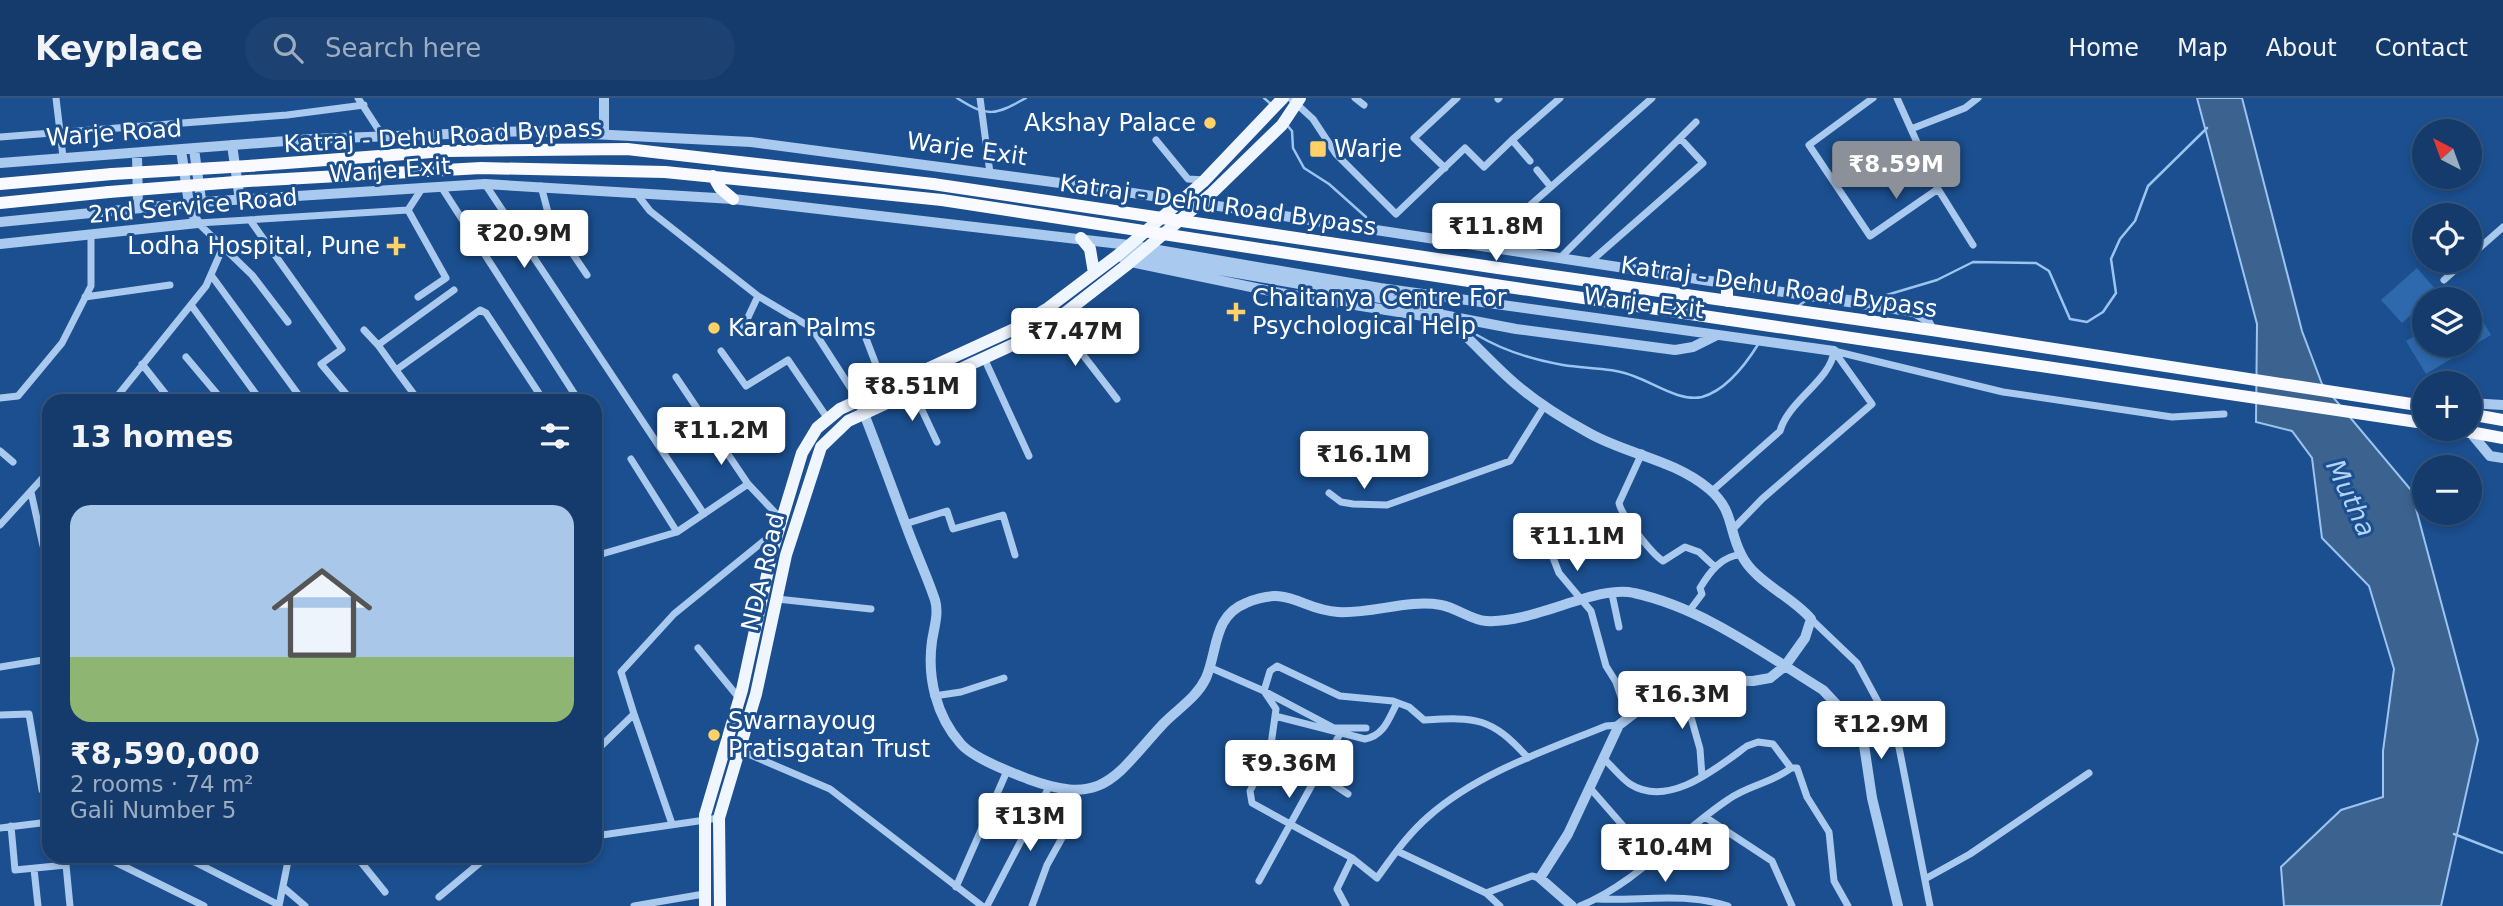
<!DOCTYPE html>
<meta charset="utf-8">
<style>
:root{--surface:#143b6b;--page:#1d4271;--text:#f1f3f6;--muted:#9dadc1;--line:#33557e;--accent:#8c9099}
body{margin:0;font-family:"DejaVu Sans",sans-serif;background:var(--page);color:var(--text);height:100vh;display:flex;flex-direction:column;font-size:26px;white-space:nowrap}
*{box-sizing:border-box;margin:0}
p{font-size:23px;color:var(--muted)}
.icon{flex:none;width:38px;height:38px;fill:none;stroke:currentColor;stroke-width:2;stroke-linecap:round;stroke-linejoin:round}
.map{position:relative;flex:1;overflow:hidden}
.side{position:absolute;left:42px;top:296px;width:560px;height:469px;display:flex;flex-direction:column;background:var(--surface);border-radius:21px;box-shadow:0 4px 10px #0003,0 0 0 2px var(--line)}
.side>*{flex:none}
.needle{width:46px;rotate:319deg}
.controls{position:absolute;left:2412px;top:21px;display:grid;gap:14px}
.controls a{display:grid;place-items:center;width:70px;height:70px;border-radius:50%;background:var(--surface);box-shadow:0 4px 10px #0003,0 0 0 2px var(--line);font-size:35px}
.price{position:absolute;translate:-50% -60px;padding:0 16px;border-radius:7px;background:#fff;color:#222;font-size:23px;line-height:46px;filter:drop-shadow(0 2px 4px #0008)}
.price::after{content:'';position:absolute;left:50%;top:42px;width:21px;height:16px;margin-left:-10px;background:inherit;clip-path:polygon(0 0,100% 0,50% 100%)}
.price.on{background:var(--accent);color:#fff}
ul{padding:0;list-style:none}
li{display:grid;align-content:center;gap:14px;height:371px;padding:0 28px}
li+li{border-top:2px solid var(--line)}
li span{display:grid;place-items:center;height:217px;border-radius:21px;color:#555}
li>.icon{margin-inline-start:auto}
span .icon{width:126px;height:126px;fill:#fffc;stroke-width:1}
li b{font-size:30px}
h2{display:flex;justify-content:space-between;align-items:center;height:84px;padding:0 28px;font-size:30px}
header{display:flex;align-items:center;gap:42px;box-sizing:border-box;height:98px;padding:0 35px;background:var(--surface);border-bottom:2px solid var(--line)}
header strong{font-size:33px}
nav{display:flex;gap:38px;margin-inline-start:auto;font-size:24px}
.search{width:490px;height:63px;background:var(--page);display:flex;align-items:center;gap:18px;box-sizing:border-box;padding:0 24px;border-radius:38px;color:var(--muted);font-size:26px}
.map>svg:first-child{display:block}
.green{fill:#2e69ad}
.water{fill:#3c6290;stroke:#9cc4f0;stroke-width:2}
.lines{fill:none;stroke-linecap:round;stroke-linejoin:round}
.stream{stroke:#9cc4f0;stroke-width:2.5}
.minor{stroke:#a9c9ee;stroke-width:7}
.tertiary{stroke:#a9c9ee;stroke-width:10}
.primary{stroke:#f0f6ff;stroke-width:12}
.trunk{stroke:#f8faff;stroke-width:12}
.trunk-bridge{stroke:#f8faff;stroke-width:12}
.poi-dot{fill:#ffd166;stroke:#1b4f8f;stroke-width:2.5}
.labels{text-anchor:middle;stroke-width:6;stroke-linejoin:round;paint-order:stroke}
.poi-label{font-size:24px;fill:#fff;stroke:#1b4f8f;text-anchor:start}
.street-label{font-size:24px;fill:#fff;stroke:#1b4f8f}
.water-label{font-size:26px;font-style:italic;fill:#b5d3f5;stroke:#1b4f8f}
</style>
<header>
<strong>Keyplace</strong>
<div class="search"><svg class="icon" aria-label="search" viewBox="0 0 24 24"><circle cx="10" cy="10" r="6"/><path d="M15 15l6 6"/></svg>Search here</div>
<nav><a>Home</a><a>Map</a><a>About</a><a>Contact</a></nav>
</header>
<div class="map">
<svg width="2503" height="808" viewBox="0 0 2503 808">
<rect width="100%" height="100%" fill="#1b4f8f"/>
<!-- green -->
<path class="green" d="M2417,170L2437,193L2424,201V205L2402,225L2381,202Z
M2471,203L2491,237L2426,276L2406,243L2424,232V247H2469Z"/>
<!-- water -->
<path class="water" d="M2197,0H2242L2302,233L2322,286L2411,392L2478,642L2441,808H2284L2281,769L2341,712L2383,699V653L2394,571L2369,488L2322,440L2312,360L2292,333L2256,324L2257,226Z"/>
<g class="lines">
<!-- stream -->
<path class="stream" d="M957,0C988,20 995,17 1026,0
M1264,0L1272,7
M1286,26L1292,33L1293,50L1304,70L1329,86L1366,119
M1821,195L1873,201L1937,182L1973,164L2036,165L2049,173L2070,221L2087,224L2103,214L2116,195L2111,161L2120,141L2135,123L2148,88L2207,30
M1797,209L1808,201
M1477,237C1502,252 1535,262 1563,267C1588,271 1612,269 1636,279C1655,286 1681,304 1702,299C1727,292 1746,266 1759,245
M2454,736L2503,755"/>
<!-- minor -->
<path class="minor" d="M56,0L63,59
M358,0L382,37
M980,0L990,75
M1290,0L1313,21L1336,56L1396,116L1465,50L1484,69L1512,42
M1355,0L1364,7
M1873,0L1809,47L1870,138L1938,91
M1897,0L1938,91L1973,147
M1498,1L1499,0
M1911,31L1965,10L1978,0
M0,39L287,17L364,7
M1156,42L1188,81L1206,82
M1530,63L1512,42L1560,0
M1445,70L1414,40L1457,0
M1537,72L1551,89
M485,86L704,416
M541,88L550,122L587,177
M442,90L579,303
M636,95L650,113L758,198L812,230L859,303
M408,112L446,180L418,199
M250,122L342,251L321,266L352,303
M198,125L408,112L421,92
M1481,147L1511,124L1652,0
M223,149L252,177L288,224
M1561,159L1696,24
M2469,159L2503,129
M1590,164L1703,65L1680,40
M211,177L303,303
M2444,182L2465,163
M85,199L170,187
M191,207L261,303
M1056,222L1117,301
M743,230L758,198
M862,230L885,290
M364,232L378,247
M721,253L746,288L788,262L828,321
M186,259L223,303
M984,260L1029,358
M142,266L171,303
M396,272L378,247L454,192
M676,279L748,386
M913,293L937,344
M0,300L18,298L62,245L91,188V138
M116,303L115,301L206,188L223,149L198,125
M419,303L396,272L480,212L486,215L544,303
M595,331L598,335
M0,353L13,364
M1642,355L1619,405C1621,417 1652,456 1663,463L1685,449L1699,454L1715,469
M631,361L677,434
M1712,393L1780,333C1788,303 1831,282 1834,253
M31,394L43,448L49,446
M1329,395L1341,404L1353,406L1387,407L1510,363L1545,307
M905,426L947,413L953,431L1003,417L1015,457
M0,427L49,373
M1734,430L1762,401L1872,306L1834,253L2003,294L2172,319L2224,316
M1552,457L1559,475L1591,513L1606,568L1616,584L1628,619
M595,458L677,434L748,386L782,422
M1612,496L1619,529
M777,501L871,511
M1690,512L1702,496L1700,490C1709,475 1722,457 1741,457
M1811,521L1857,565L1897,639L1930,808
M698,550L739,600
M0,569L49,561
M1209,569L1264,593L1276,611L1270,654L1250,693L1252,705L1352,760L1377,780C1393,758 1408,736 1429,718C1478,675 1547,652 1606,628L1619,627
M1681,584L1700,651L1702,678
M934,598L961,594L1004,580
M634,616L621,574L674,516L776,433
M0,617L29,616L42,692
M1275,618L1365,641C1384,638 1389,620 1397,605
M1366,630H1334L1264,593L1270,573L1277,568L1340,598L1393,603L1409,609L1424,622C1477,619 1491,619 1528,660
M739,652L830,691L982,808
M595,654L634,616L672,726
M1791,670H1797L1807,699L1829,734L1834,783L1848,808
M1318,676L1348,696
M1590,690L1652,761
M1705,719L1772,763L1792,808
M11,728L15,772L66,767L70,808
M0,730L49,724
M595,738L719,720
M1397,753L1486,795L1532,778L1540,780
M183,758L279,807
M356,758L385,794
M107,760L204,808
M34,771L38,808
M1925,781L1970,756L2089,675
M1259,783L1341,634
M956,789L1007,673
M284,790L305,808
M1486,795L1500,808
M439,799L488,758
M1597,801C1641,803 1685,794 1728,808
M279,808L289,758
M634,808L704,796
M987,808L1049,689
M1032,808L1047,767L1067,731L1072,712L1068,691
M1346,808L1337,791L1352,760
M1580,808C1637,785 1679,734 1729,701C1749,687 1772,685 1791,670L1773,646L1758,644L1747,648C1718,669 1669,711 1630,686C1621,680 1612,668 1603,660"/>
<!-- tertiary -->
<path class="tertiary" d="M604,34V0
M232,47L240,102
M194,51L202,109
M137,55L138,110
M0,65L312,41L531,33L751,44L1113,92L1914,214L1926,221L1932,232
M0,124L202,104L485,86L733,101L1129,147L1380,190L1834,253
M0,146L198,125L190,112L181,52
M1125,151L1138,158L1432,209C1464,232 1488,263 1518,288C1539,306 1565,322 1589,335C1628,357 1673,361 1709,391C1734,412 1728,431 1741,456C1754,484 1792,498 1811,521L1805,540L1785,568L1770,580L1753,583L1693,582L1672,586L1619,627L1568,736L1540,780L1572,808
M1118,157L1131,164L1280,195L1430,219L1443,217L1516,231L1675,252L1693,249L1717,237
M859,303C877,348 893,393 910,438C918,459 928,481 935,502C939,515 934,530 932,543C927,579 936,618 961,646C973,660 1010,674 1028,681C1106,710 1116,676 1164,625C1179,610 1197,599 1206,580C1218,552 1213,518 1246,505C1289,486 1301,512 1338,514C1372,516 1408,501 1441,507C1457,510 1471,522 1486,523C1534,526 1597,486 1634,495C1703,510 1763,555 1823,592L1851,622L1864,647L1872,700L1898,808
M2469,305L2503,307
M2470,334L2490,358L2503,360"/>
<!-- primary -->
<path class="primary" d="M1081,140L1090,151L1094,175
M705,808V717L742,592L772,454L802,355L817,330L840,311L1012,232L1048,210L1118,157L1203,84L1283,0
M720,808L719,720L756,596L786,457L821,349L848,323L1019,244L1056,222L1128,166L1212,95L1282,27L1300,0"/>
<!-- trunk -->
<path class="trunk" d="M248,68L445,53L627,51L933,86
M713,78L720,90L733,101
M248,83L481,70L665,74L942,102
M0,86L112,76
M0,105L109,94
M1498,170L1932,232L2424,308
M1727,186V203
M1495,187L2424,325
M2469,316L2503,322
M2454,331L2503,340"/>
<!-- trunk-bridge -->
<path class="trunk-bridge" d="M112,76L248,68
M933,86L1498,170
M109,94L248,83
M942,102L1495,187"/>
</g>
<!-- markers -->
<g class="poi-dot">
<circle cx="1210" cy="25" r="7"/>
<rect x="1309" y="42" width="18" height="18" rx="3.5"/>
<path d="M392.5 137.5h7v7h7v7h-7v7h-7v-7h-7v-7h7z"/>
<path d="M1232.5 203.5h7v7h7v7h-7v7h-7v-7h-7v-7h7z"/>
<circle cx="714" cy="230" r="7"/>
<circle cx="714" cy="637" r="7"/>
</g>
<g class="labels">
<!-- poi labels -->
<g class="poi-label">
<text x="1196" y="33" text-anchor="end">Akshay Palace</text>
<text x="1334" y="59">Warje</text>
<text x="380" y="156" text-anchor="end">Lodha Hospital, Pune</text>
<text x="1252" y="208">Chaitanya Centre For<tspan x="1252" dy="28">Psychological Help</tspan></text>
<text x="728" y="238">Karan Palms</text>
<text x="728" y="631">Swarnayoug<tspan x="728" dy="28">Pratisgatan Trust</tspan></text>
</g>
<!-- street labels -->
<g class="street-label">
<text transform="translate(114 35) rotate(-4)" y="8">Warje Road</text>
<text transform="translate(443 38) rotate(-3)" y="8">Katraj - Dehu Road Bypass</text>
<text transform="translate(967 51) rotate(8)" y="8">Warje Exit</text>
<text transform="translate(390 72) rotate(-4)" y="8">Warje Exit</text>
<text transform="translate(1218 107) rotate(8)" y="8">Katraj - Dehu Road Bypass</text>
<text transform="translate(193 108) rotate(-5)" y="8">2nd Service Road</text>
<text transform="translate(1779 189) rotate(8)" y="8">Katraj - Dehu Road Bypass</text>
<text transform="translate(1644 205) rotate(7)" y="8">Warje Exit</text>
<text transform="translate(763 474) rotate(-77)" y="8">NDA Road</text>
</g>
<!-- water labels -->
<g class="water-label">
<text transform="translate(2351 400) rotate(65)" y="9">Mutha</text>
</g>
</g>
</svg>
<div class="controls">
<a><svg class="needle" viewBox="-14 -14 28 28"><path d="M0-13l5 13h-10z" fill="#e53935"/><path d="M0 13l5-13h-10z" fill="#9dadc1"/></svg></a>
<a><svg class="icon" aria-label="locate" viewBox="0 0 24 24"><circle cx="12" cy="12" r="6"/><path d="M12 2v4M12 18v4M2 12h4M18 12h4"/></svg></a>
<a><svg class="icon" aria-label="layers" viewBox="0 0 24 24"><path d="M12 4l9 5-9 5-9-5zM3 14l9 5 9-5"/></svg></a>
<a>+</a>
<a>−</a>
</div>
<b class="price on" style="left:1896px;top:103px">₹8.59M</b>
<b class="price" style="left:1496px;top:165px">₹11.8M</b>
<b class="price" style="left:524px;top:172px">₹20.9M</b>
<b class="price" style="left:1075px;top:270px">₹7.47M</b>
<b class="price" style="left:912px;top:325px">₹8.51M</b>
<b class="price" style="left:721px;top:369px">₹11.2M</b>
<b class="price" style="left:1364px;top:393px">₹16.1M</b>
<b class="price" style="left:1577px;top:475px">₹11.1M</b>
<b class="price" style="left:1682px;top:633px">₹16.3M</b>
<b class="price" style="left:1881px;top:663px">₹12.9M</b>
<b class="price" style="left:1289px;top:702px">₹9.36M</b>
<b class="price" style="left:1030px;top:755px">₹13M</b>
<b class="price" style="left:1665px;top:786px">₹10.4M</b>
<section class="side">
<h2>13 homes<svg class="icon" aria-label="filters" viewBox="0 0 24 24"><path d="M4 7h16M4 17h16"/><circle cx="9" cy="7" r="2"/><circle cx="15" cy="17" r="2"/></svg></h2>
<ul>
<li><span style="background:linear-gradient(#a9c7e8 70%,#8fb573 0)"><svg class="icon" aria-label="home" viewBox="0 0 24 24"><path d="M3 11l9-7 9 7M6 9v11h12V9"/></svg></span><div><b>₹8,590,000</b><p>2 rooms · 74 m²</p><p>Gali Number 5</p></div></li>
</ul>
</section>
</div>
